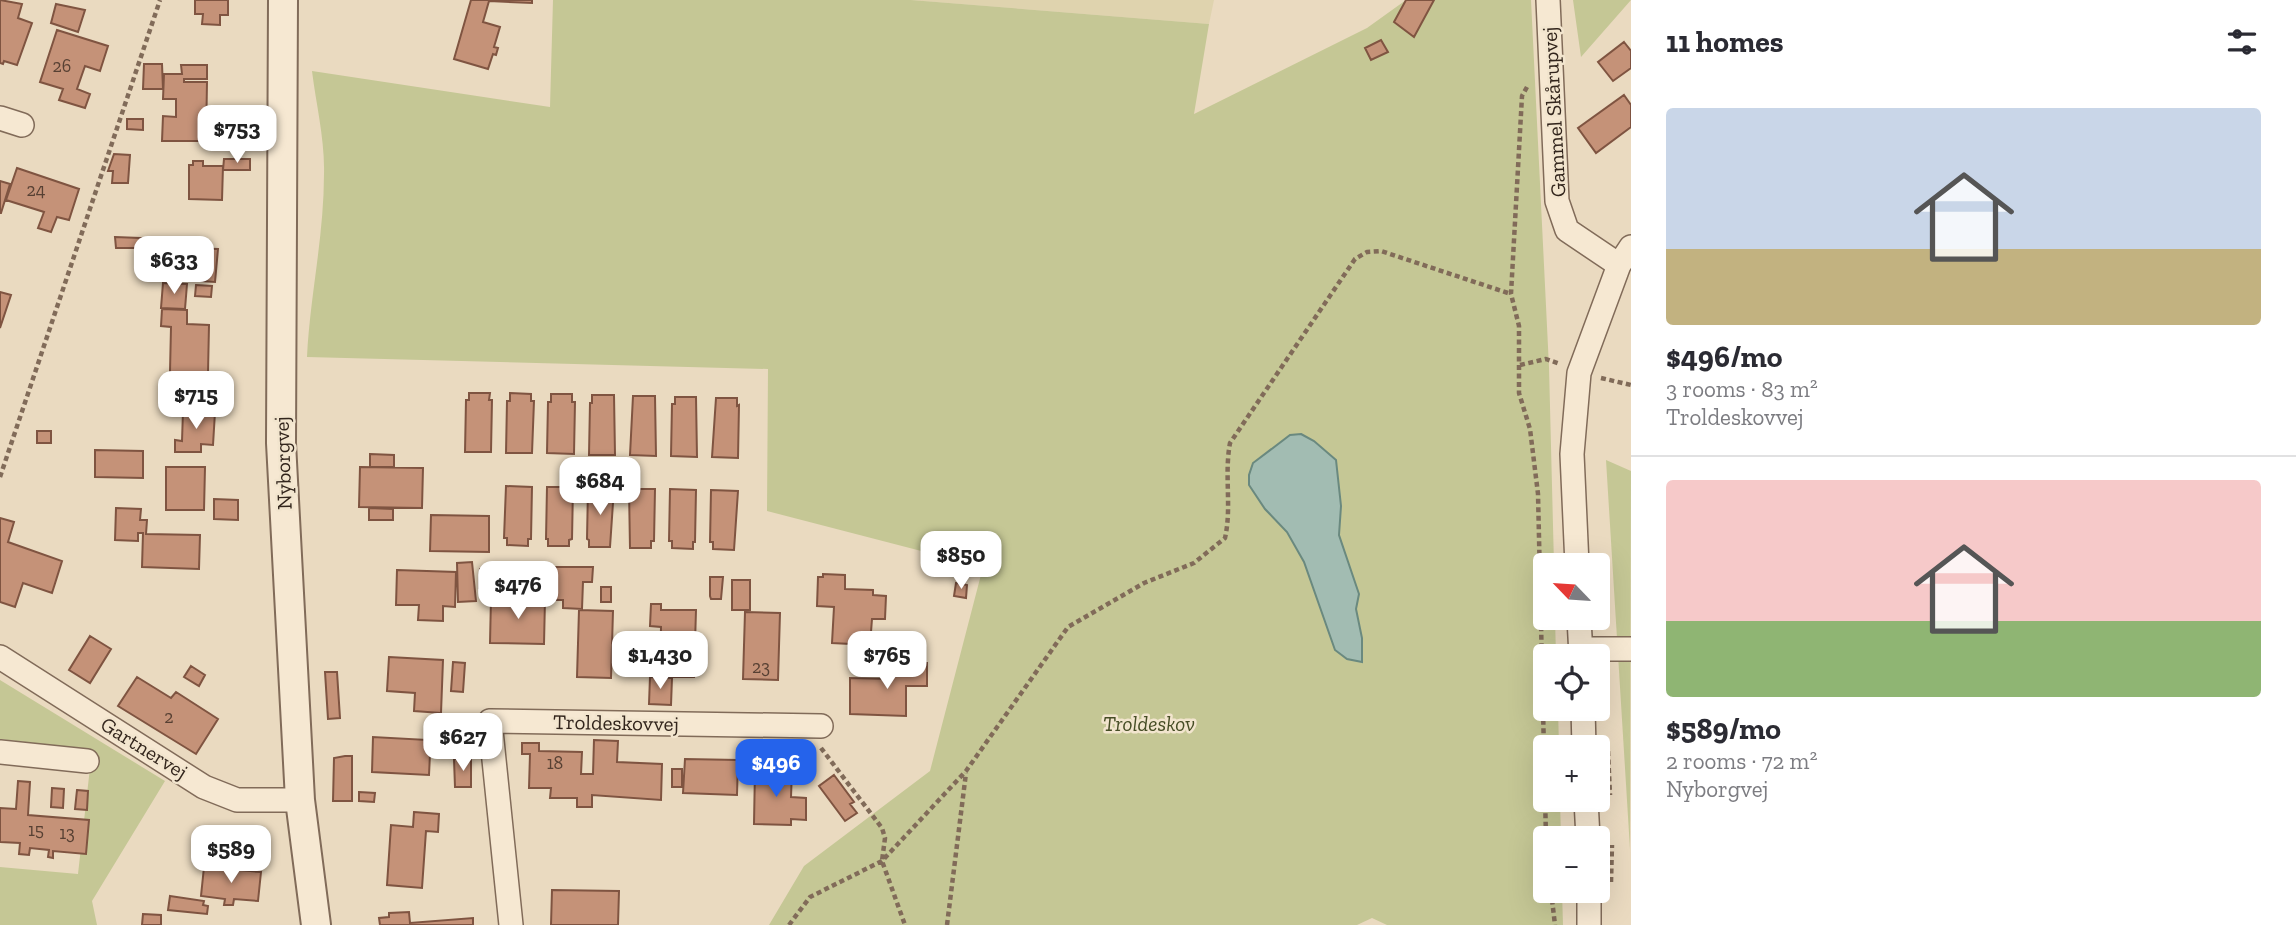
<!DOCTYPE html>
<meta charset="utf-8">
<style>
:root{--surface:#fff;--page:#f7f7f7;--text:#2b2b33;--muted:#7c7c81;--line:#e1e1e2;--accent:#2563eb}
body{margin:0;font-family:"Zilla Slab",serif;background:var(--page);color:var(--text);height:100vh;display:flex;flex-direction:column;font-size:26px;white-space:nowrap}
*{box-sizing:border-box;margin:0}
p{font-size:23px;color:var(--muted)}
.icon{flex:none;width:38px;height:38px;fill:none;stroke:currentColor;stroke-width:2;stroke-linecap:round;stroke-linejoin:round}
.map{position:relative;flex:1;overflow:hidden}
.panel{display:flex;flex-direction:column;background:var(--surface);width:665px}
.panel>*{flex:none}
.needle{width:46px;rotate:295deg}
.tools{position:absolute;left:1533px;top:553px;display:grid;gap:14px}
.tools a{display:grid;place-items:center;width:77px;height:77px;border-radius:7px;background:var(--surface);box-shadow:0 7px 28px #0002;font-size:35px}
.price{position:absolute;translate:-50% -60px;padding:0 16px;border-radius:14px;background:#fff;color:#222;font-size:23px;line-height:46px;filter:drop-shadow(0 2px 4px #0008)}
.price::after{content:'';position:absolute;left:50%;top:42px;width:21px;height:16px;margin-left:-10px;background:inherit;clip-path:polygon(0 0,100% 0,50% 100%)}
.price.current{background:var(--accent);color:#fff}
ul{padding:0;list-style:none}
li{display:grid;align-content:center;gap:14px;height:371px;padding:0 35px}
li+li{border-top:2px solid var(--line)}
li span{display:grid;place-items:center;height:217px;border-radius:7px;color:#555}
li>.icon{margin-inline-start:auto}
span .icon{width:126px;height:126px;fill:#fffc;stroke-width:1}
li b{font-size:30px}
h2{display:flex;justify-content:space-between;align-items:center;height:84px;padding:0 35px;font-size:30px}
main{display:flex;flex:1;min-height:0}
.map>svg:first-child{display:block}
.farmland{fill:#dfd3ae}
.green{fill:#c5c795;fill-rule:evenodd}
.water{fill:#a2bcb2;stroke:#6a897f;stroke-width:2}
.building{fill:#c59278;stroke:#7f5441;stroke-width:2}
.lines{fill:none;stroke-linecap:round;stroke-linejoin:round}
.minor-casing{stroke:#816b59;stroke-width:26}
.tertiary-casing{stroke:#816b59;stroke-width:32}
.path{stroke:#816b59;stroke-width:4.5;stroke-dasharray:5 3.5;stroke-linecap:butt}
.minor{stroke:#f6e8d2;stroke-width:23}
.tertiary{stroke:#f6e8d2;stroke-width:28}
.labels{text-anchor:middle;stroke-width:5;stroke-linejoin:round;paint-order:stroke}
.number-label{font-size:18px;fill:#574033}
.street-label{font-size:21px;fill:#32251c;stroke:#f2e5ce}
.park-label{font-size:21px;font-style:italic;fill:#464d25;stroke:#f2e5ce}
</style>
<main>
<div class="map">
<svg width="1631" height="925" viewBox="0 0 1631 925">
<rect width="100%" height="100%" fill="#eadac0"/>
<!-- farmland -->
<path class="farmland" d="M911,0H1214L1209,24Z"/>
<!-- green -->
<path class="green" d="M553,0H911L1209,24L1194,114L1367,28L1406,0H1531L1549,367L1554,565H1545V618H1555L1556,656H1545V709H1558L1559,747H1545V800H1560L1561,838H1545V891H1562L1563,925H1387L1372,918L1357,925H769L804,866L930,771L983,567L767,511L768,369L307,357C310,296 324,236 324,174C325,140 316,104 312,71L550,107ZM1301,434L1314,441L1336,461L1341,506L1339,535L1359,594L1356,609L1362,638V662L1316,593L1304,562L1287,532L1265,509L1253,463L1290,435Z
M1573,0H1631L1581,57Z
M1606,460L1631,471L1630,849Z
M0,680L165,781L92,901L97,925H0V867L78,874L92,750L0,739Z"/>
<!-- water -->
<path class="water" d="M1301,434L1314,441L1336,460L1341,506L1339,535L1359,594L1356,609L1362,638V662L1347,659L1335,650L1304,562L1287,532L1265,509L1249,485V475L1253,463L1290,435Z"/>
<!-- building -->
<path class="building" d="M0,0L22,4L18,18L32,23L17,65L4,61L3,64L0,63Z
M195,0H228V15H220V25L202,24L203,14H195Z
M471,0H532V3L489,1L483,22L500,27L494,47L498,48L496,55L493,54L488,69L454,59Z
M1406,0H1434L1414,37L1394,22Z
M56,4L85,10L78,32L51,23Z
M57,30L108,46L100,71L85,66L77,89L90,94L85,108L59,100L63,89L40,82Z
M1381,40L1388,52L1371,60L1365,48Z
M1624,42L1631,51V68L1613,81L1598,62Z
M144,64H162L163,89H143Z
M181,65H207V79H184V82H207L206,141H162L163,116L176,117V99H163L164,74H182Z
M1624,95L1631,105V127L1596,153L1578,128Z
M127,119H143V130L127,129Z
M114,154L130,155L128,183H112L113,171H108Z
M224,159H250V170H223Z
M193,161H203V166H223L222,200L189,199V165H193Z
M17,168L79,189L69,220L57,217L51,232L38,228L44,212L6,200Z
M0,181L10,184L1,213H0Z
M115,237L165,239L164,248H116Z
M141,248L159,249L158,262L139,261Z
M186,248L218,249L215,282L185,280Z
M163,283L187,284L185,309L161,308Z
M196,285L212,286L211,297L195,296Z
M0,292L11,295L0,328Z
M162,309L187,310V324L209,325L208,373L170,372L171,327L161,326Z
M178,387H202V393H206L202,404H178Z
M469,393H490L489,400H492L491,452H465L466,400H469Z
M510,393L531,394V401H534L532,453H506L507,401H510Z
M551,394H572V402H575L574,454L547,453L548,402H551Z
M592,395H614L615,455H589L590,403H592Z
M633,396H655L656,456L630,455Z
M675,397H696L697,457L671,456L672,404H675Z
M716,398H737V406L739,405L738,458L712,457Z
M183,411L215,412L213,445L201,444V452H175V440L182,441Z
M37,431H51V443H37Z
M95,450L143,451V478L95,477Z
M370,454L394,455V467H370Z
M166,467H205L204,510H166Z
M360,467L423,468L422,508L359,507Z
M506,486L532,487L531,539H528V546L507,545V538H504Z
M547,487H573L572,539L569,540V546H548V539H546Z
M588,488H614L610,547H589V540L587,539Z
M629,489H655L654,541H651V548H630Z
M670,489L696,490L695,542H693V549L672,548V541H669Z
M711,490L738,491L734,550L713,549V542H710Z
M214,499L238,500V520L214,519Z
M116,508L141,509L140,520H147L146,534L200,535L199,569L142,567L143,533H138V541L115,540Z
M369,508L393,509V520H369Z
M431,515L489,516V552L430,551Z
M0,518L14,522L8,542L62,561L52,593L23,583L15,607L0,602Z
M472,562L476,601L458,602L457,563Z
M544,567H593L592,582H583L582,609L563,608V600H546Z
M480,569L497,570V577H493L492,589L479,588Z
M397,570L456,572L455,607L443,606V621L418,620L419,605H396Z
M823,574L845,575V589L873,590V595L886,596L885,619H872L870,645L832,643L834,607L817,606L818,577H823Z
M710,577H723L721,599H711L710,596Z
M732,580H750V610H732Z
M956,583L967,585L966,598L954,596Z
M601,587H611V602H601Z
M491,598L545,599L544,644L490,643Z
M651,604H661V610H696L694,677H660L661,627L650,626Z
M579,610L613,611L611,678L577,677Z
M745,612L780,613L778,680L743,679Z
M90,636L111,649L90,683L69,670Z
M389,657L443,660L441,713L414,711L415,693L387,691Z
M453,662L465,663L463,692L451,691Z
M891,663H927V686H906V716L850,714V678L890,679Z
M191,666L205,675L199,686L184,677Z
M325,672H337L340,718L328,719Z
M137,677L171,698L176,692L218,719L196,754L118,706Z
M650,677L672,678L671,705L649,704Z
M428,728L448,729L447,753L430,754L429,775L372,772L373,737L427,740Z
M594,740L618,741L617,762L662,764L661,800L592,795V807H577V798H550L551,788H529L530,754H522V743H539V751L582,752L581,774H593Z
M345,756H352V801H333L334,758Z
M454,759H471V787H455Z
M685,759L738,760L737,795L683,793Z
M672,769H682V787H672Z
M755,769L792,770L791,797L806,798V820L791,819V825L754,824Z
M834,775L854,802L850,804L857,813L845,821L819,786Z
M18,781L30,782L28,815L89,820L86,854L53,851V858L48,857L49,850L30,848L29,855L19,854L20,843L0,842V808L16,809Z
M52,788L64,789L63,808L51,807Z
M77,790L88,791L87,810L75,809Z
M359,792L375,793L374,802L359,801Z
M414,812L439,814L438,832L426,831L422,888L387,885L391,825L413,827Z
M204,867L261,872L258,901L234,899L233,905H224L225,899L201,896Z
M552,890L619,891L618,925H551Z
M170,896L204,901L203,905L208,906L207,914L168,910Z
M409,912L410,923L473,918V925H380L379,918L389,917V913Z
M143,914L161,915V925H142Z"/>
<g class="lines">
<defs>
<path id="minor" d="M1548,0L1557,201L1567,230L1619,265
M0,118L22,125
M1577,565L1572,454L1579,373L1619,265L1631,247
M1579,618L1581,656
M1581,649H1631
M0,657L204,787L237,800H300
M1583,709L1584,747
M0,752L87,761
M1586,800L1588,838
M511,925L490,721L821,726
M1589,925V891"/>
<path id="tertiary" d="M283,0L281,443L300,800L316,925"/>
</defs>
<!-- minor casing -->
<use href="#minor" class="minor-casing"/>
<!-- tertiary casing -->
<use href="#tertiary" class="tertiary-casing"/>
<!-- path -->
<path class="path" d="M1527,87L1522,96L1511,294L1519,326V393L1530,429L1538,494L1546,838
M1520,365L1546,359L1560,364
M1601,378L1631,385
M0,477L160,0
M1601,573L1602,609
M1605,671L1606,700
M821,748L882,828L885,838L882,861L905,925
M1608,751L1610,795
M1611,882L1612,845
M1551,891L1555,925
M789,925L810,897L882,861L966,771L1068,627L1144,583L1194,563L1225,538C1232,507 1224,475 1230,443L1355,259L1367,252L1381,251L1511,294
M947,925L966,773"/>
<!-- minor -->
<use href="#minor" class="minor"/>
<!-- tertiary -->
<use href="#tertiary" class="tertiary"/>
</g>
<g class="labels">
<!-- number labels -->
<g class="number-label">
<text x="62" y="72">26</text>
<text x="36" y="196">24</text>
<text x="761" y="673">23</text>
<text x="169" y="723">2</text>
<text x="555" y="769">18</text>
<text x="36" y="836">15</text>
<text x="67" y="839">13</text>
</g>
<!-- street labels -->
<g class="street-label">
<text transform="translate(1554 112) rotate(-93)" y="7">Gammel Skårupvej</text>
<text transform="translate(283 463) rotate(-92)" y="7">Nyborgvej</text>
<text transform="translate(616 723) rotate(1)" y="7">Troldeskovvej</text>
<text transform="translate(144 748) rotate(32)" y="7">Gartnervej</text>
</g>
<!-- park labels -->
<g class="park-label">
<text x="1149" y="731">Troldeskov</text>
</g>
</g>
</svg>
<div class="tools">
<a><svg class="needle" viewBox="-14 -14 28 28"><path d="M0-13l5 13h-10z" fill="#e53935"/><path d="M0 13l5-13h-10z" fill="#7c7c81"/></svg></a>
<a><svg class="icon" aria-label="locate" viewBox="0 0 24 24"><circle cx="12" cy="12" r="6"/><path d="M12 2v4M12 18v4M2 12h4M18 12h4"/></svg></a>
<a>+</a>
<a>−</a>
</div>
<b class="price" style="left:237px;top:165px">$753</b>
<b class="price" style="left:174px;top:296px">$633</b>
<b class="price" style="left:196px;top:431px">$715</b>
<b class="price" style="left:600px;top:517px">$684</b>
<b class="price" style="left:961px;top:591px">$850</b>
<b class="price" style="left:518px;top:621px">$476</b>
<b class="price" style="left:660px;top:691px">$1,430</b>
<b class="price" style="left:887px;top:691px">$765</b>
<b class="price" style="left:463px;top:773px">$627</b>
<b class="price current" style="left:776px;top:799px">$496</b>
<b class="price" style="left:231px;top:885px">$589</b>
</div>
<section class="panel">
<h2>11 homes<svg class="icon" aria-label="filters" viewBox="0 0 24 24"><path d="M4 7h16M4 17h16"/><circle cx="9" cy="7" r="2"/><circle cx="15" cy="17" r="2"/></svg></h2>
<ul>
<li><span style="background:linear-gradient(#c9d6e8 65%,#c2b280 0)"><svg class="icon" aria-label="home" viewBox="0 0 24 24"><path d="M3 11l9-7 9 7M6 9v11h12V9"/></svg></span><div><b>$496/mo</b><p>3 rooms · 83 m²</p><p>Troldeskovvej</p></div></li>
<li><span style="background:linear-gradient(#f6c9c9 65%,#8fb573 0)"><svg class="icon" aria-label="home" viewBox="0 0 24 24"><path d="M3 11l9-7 9 7M6 9v11h12V9"/></svg></span><div><b>$589/mo</b><p>2 rooms · 72 m²</p><p>Nyborgvej</p></div></li>
</ul>
</section>
</main>
